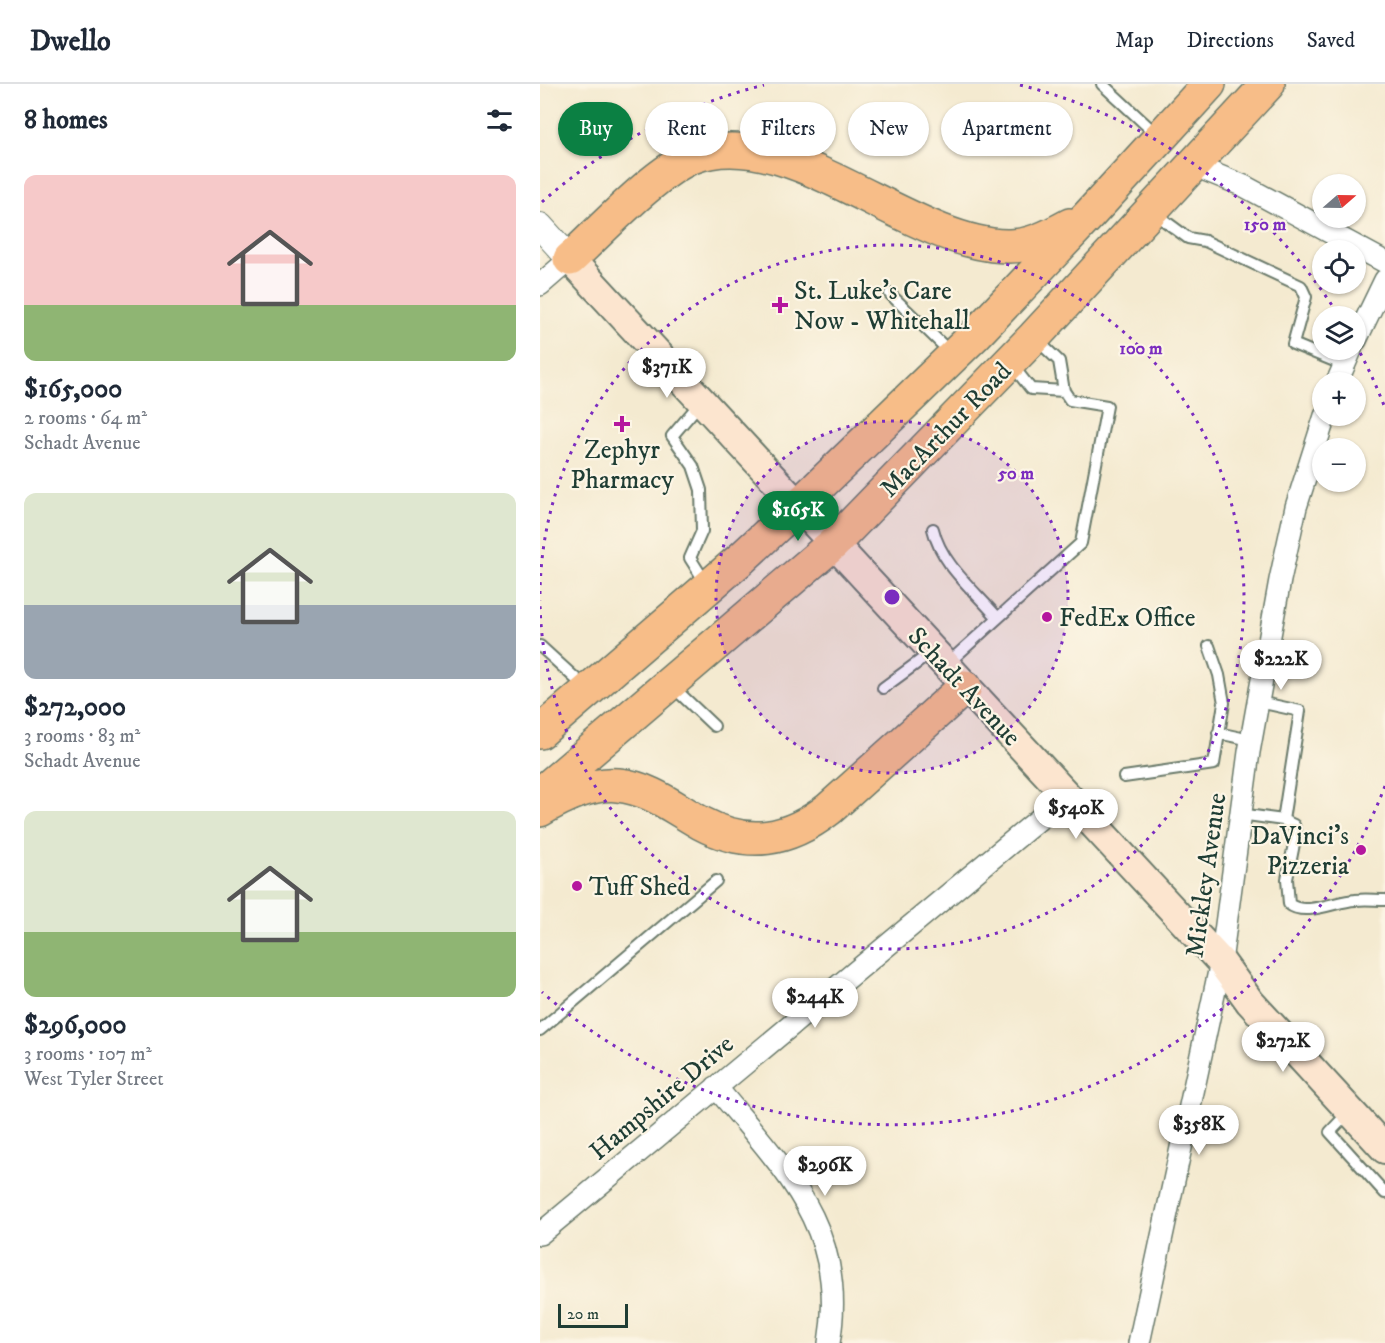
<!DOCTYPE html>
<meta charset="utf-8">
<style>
:root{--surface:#fff;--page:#f6f6f7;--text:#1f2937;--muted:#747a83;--line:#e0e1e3;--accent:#0b8043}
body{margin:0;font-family:"IM FELL DW Pica",serif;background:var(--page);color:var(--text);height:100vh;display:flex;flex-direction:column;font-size:22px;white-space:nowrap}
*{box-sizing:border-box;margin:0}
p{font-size:20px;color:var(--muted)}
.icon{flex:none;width:33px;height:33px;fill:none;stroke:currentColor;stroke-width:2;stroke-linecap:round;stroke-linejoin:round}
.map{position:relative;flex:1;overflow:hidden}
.sheet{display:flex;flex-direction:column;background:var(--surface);width:540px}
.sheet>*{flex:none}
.top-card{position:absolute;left:18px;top:18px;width:570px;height:54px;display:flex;gap:12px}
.needle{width:39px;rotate:70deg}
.controls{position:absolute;left:772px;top:90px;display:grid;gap:12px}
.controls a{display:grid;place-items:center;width:54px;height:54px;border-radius:50%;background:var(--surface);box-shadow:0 2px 4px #0004;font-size:30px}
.scale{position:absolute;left:18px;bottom:15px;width:70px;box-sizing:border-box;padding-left:6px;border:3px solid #1f3d34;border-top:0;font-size:16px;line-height:21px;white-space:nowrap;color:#1f3d34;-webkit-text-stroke:4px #fcf5e5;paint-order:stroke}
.price{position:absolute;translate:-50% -51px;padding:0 14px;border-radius:21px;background:#fff;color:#222;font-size:20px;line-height:39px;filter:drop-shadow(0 2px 3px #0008)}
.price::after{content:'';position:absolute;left:50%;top:36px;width:18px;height:14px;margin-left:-9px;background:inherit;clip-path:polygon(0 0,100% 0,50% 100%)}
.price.on{background:var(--accent);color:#fff}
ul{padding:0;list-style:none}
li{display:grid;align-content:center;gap:12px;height:318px;padding:0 24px}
li span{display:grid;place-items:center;height:186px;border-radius:12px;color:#555}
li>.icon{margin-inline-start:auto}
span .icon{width:108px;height:108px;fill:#fffc;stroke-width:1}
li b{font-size:26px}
h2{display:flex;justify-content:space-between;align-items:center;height:72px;padding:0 24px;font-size:26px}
.pill{padding:0 21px;border-radius:27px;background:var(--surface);box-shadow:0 2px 4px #0004;font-size:21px;line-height:54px}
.pill.on{background:var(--accent);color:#fff}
header{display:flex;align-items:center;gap:36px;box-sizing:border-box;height:84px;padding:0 30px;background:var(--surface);border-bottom:2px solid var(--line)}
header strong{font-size:28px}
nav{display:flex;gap:33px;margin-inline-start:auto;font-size:21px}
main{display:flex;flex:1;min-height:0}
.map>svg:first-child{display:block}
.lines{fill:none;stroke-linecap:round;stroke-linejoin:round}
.service-casing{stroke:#6a7a6b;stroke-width:14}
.minor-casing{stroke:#6a7a6b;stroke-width:24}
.tertiary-casing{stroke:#6a7a6b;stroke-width:28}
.secondary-casing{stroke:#6a7a6b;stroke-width:32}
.trunk-casing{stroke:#6a7a6b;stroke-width:36}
.service{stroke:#fff;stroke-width:10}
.minor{stroke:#fff;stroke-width:21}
.tertiary{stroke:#fff;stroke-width:26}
.secondary{stroke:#fce5cf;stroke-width:28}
.trunk{stroke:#f7bd88;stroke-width:33}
.ring{fill:none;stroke:#7b2cbf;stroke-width:3;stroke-dasharray:3 6}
.poi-dot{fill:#b5179e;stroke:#fcf5e5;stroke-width:2}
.labels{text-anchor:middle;stroke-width:4.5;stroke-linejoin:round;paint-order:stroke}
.poi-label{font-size:26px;fill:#1f3d34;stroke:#fcf5e5;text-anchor:start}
.street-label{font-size:26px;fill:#1f3d34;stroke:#fcf5e5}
.centre{fill:#7b2cbf;stroke:#fcf5e5;stroke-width:3}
.ring-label{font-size:18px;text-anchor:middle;font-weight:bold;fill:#7b2cbf;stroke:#fcf5e5;stroke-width:4.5;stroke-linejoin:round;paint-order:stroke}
</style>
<header>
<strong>Dwello</strong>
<nav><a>Map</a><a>Directions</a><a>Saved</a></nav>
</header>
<main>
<section class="sheet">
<h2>8 homes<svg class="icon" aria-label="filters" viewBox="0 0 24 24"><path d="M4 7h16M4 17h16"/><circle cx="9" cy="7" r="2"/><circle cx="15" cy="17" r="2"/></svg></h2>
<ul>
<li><span style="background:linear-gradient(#f6c9c9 70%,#8fb573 0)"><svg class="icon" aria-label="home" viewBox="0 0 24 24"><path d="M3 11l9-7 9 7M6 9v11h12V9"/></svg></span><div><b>$165,000</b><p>2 rooms · 64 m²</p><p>Schadt Avenue</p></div></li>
<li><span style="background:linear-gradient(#dfe7d0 60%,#9aa5b1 0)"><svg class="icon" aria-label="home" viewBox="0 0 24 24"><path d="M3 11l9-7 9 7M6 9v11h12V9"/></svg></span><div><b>$272,000</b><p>3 rooms · 83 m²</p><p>Schadt Avenue</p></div></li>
<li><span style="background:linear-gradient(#dfe7d0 65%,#8fb573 0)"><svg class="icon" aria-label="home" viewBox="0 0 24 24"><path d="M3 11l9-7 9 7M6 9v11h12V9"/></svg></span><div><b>$296,000</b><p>3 rooms · 107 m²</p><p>West Tyler Street</p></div></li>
</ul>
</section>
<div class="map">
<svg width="845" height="1259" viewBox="0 0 845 1259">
<rect width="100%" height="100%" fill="#fcf5e5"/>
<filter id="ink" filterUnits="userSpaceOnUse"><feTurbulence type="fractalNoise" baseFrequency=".0167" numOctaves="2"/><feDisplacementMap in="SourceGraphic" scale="12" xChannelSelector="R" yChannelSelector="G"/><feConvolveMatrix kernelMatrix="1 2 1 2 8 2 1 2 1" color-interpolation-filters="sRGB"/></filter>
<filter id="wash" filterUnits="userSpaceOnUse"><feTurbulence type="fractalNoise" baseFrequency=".008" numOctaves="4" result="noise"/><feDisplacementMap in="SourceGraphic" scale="24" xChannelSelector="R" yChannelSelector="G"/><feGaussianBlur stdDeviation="1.35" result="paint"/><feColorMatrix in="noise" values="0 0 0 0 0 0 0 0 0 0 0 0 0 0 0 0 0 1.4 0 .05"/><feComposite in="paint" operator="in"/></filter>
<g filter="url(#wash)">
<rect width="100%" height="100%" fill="#f4ead0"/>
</g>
<g filter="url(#ink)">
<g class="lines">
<defs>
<path id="service" d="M562,0L617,51
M614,129L648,154L665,157L761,202L766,213L753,260L804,281
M350,210L411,269
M472,281L491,305L524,307
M161,318L132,352L153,382L161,406L162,447L150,474L167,501
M393,445C401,480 434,506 457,533
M0,562L46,604
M407,580L541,459L567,322L530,316L524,307L519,277L497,256
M132,602L174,642
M343,604L392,568
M719,618L760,627L743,736
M678,649L711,656
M584,693L674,680L684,619L679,591L669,562
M700,730L743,736L754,741L756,750L747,795L749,820C765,833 796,817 815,816C825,815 835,816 845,816
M0,946L176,797
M809,1028L790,1048L845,1109"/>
<path id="minor" d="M655,82L704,102L845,178
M0,201L30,175
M816,256L845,196
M797,298L811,266
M176,1003C242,1084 309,1144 289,1259
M0,1150L527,712
M599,1259L681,878L709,668L740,496L756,423L785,332"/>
<path id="tertiary" d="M0,142L30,175"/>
<path id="secondary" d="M30,175L681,878L710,918L845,1065"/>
<path id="trunk" d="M30,175C61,147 115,88 152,73C246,35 369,160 466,162C489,163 510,152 530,141
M0,648L202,474L257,423L434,252L550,130L669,0
M0,710L293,460L494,253L728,0
M0,726C22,713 52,698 78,701C110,704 134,724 161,739C208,764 248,757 289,725L425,603"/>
</defs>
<!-- service casing -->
<use href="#service" class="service-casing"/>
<!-- minor casing -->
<use href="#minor" class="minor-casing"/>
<!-- tertiary casing -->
<use href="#tertiary" class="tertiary-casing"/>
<!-- secondary casing -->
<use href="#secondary" class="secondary-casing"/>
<!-- trunk casing -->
<use href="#trunk" class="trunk-casing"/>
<!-- service -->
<use href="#service" class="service"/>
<!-- minor -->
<use href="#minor" class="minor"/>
<!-- tertiary -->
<use href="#tertiary" class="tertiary"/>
<!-- secondary -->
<use href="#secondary" class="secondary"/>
<!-- trunk -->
<use href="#trunk" class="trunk"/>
</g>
</g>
<!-- distance rings -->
<circle cx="352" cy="513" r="176" fill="#7b2cbf" fill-opacity=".12"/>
<g class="ring">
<circle cx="352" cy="513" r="176"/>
<path d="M0 510A352 352 0 1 1 0 516"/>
<path d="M845 702A528 528 0 0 1 2 908M2 118A528 528 0 0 1 224 1M480 1A528 528 0 0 1 797 229M816 261A528 528 0 0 1 845 324"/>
</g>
<!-- markers -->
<g class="poi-dot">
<path d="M237 212h6v6h6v6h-6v6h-6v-6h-6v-6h6z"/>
<path d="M79 331h6v6h6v6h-6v6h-6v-6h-6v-6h6z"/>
<circle cx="507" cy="533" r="6"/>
<circle cx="821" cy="766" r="6"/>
<circle cx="37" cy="802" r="6"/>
</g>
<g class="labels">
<!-- poi labels -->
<g class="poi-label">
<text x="254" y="215">St. Luke's Care<tspan x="254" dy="30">Now - Whitehall</tspan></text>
<text x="82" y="374" text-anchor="middle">Zephyr<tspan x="82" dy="30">Pharmacy</tspan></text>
<text x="519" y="542">FedEx Office</text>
<text x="809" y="760" text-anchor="end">DaVinci's<tspan x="809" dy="30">Pizzeria</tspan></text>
<text x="49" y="811">Tuff Shed</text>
</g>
<!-- street labels -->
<g class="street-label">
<text transform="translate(405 345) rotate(-46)" y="9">MacArthur Road</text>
<text transform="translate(425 602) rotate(47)" y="9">Schadt Avenue</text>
<text transform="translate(665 791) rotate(-82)" y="9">Mickley Avenue</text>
<text transform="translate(121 1013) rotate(-40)" y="9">Hampshire Drive</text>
</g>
</g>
<circle cx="352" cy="513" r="9" class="centre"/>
<g class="ring-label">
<text x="725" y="146">150 m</text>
<text x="601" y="270">100 m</text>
<text x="476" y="395">50 m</text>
</g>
</svg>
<div class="controls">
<a><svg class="needle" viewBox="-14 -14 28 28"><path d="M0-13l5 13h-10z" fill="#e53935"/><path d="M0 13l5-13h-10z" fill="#747a83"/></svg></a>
<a><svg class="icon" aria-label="locate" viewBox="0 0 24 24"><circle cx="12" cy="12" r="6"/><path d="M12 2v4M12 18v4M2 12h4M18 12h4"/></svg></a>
<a><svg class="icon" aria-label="layers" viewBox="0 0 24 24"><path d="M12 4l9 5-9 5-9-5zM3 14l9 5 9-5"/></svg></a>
<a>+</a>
<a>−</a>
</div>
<div class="scale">20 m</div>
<b class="price" style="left:127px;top:315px">$371K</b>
<b class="price on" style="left:258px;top:458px">$165K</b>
<b class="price" style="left:741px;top:607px">$222K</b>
<b class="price" style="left:536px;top:756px">$540K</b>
<b class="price" style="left:275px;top:945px">$244K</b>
<b class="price" style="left:743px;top:989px">$272K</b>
<b class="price" style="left:659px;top:1072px">$358K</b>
<b class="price" style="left:285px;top:1113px">$296K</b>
<div class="top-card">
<a class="pill on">Buy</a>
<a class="pill">Rent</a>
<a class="pill">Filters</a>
<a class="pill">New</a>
<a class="pill">Apartment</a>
</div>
</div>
</main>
